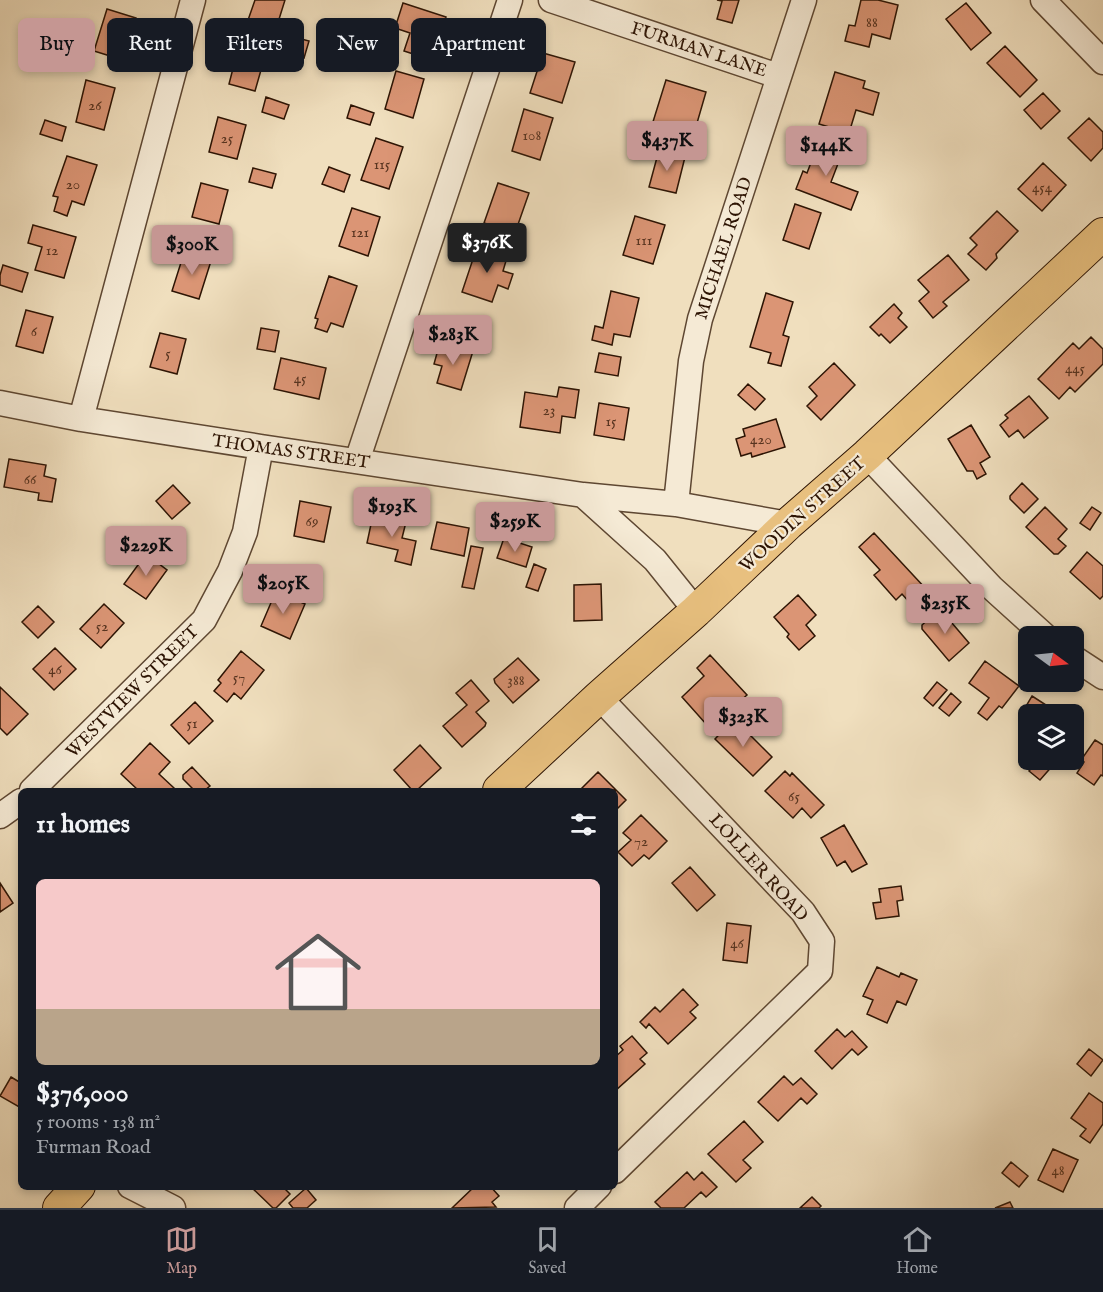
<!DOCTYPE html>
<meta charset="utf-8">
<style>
:root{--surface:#171b24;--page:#20242c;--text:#f1f3f6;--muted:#9ea1a6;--line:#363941;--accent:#c59692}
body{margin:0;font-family:"IM FELL English",serif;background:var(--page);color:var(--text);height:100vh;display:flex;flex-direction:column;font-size:22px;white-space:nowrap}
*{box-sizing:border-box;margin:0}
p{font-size:20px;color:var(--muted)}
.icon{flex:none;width:33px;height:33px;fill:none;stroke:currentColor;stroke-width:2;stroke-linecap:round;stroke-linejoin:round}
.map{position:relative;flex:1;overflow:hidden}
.sheet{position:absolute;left:18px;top:788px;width:600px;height:402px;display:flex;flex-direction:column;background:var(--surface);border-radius:9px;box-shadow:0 3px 9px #0003}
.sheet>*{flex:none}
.banner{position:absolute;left:18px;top:18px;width:600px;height:54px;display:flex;gap:12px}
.needle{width:39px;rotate:105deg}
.tools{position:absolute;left:1018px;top:626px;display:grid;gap:12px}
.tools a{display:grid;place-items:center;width:66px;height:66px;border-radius:9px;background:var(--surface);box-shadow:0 3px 9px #0003;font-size:30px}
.price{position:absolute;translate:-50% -51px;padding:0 14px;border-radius:6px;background:var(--accent);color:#111;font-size:20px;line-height:39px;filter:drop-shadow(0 2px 3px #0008)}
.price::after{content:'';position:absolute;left:50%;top:36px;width:18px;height:14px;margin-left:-9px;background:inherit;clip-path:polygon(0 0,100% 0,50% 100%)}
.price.selected{background:#222;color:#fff}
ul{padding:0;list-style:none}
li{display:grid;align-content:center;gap:12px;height:318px;padding:0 18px}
li span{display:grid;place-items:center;height:186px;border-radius:9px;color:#555}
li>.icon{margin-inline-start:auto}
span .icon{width:108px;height:108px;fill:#fffc;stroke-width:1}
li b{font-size:26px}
h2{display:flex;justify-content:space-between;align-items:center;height:72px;padding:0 18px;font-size:26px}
.chip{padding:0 21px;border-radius:9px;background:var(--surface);box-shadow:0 3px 9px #0003;font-size:21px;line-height:54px}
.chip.selected{background:var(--accent);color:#111}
.menu{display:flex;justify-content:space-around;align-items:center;height:84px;border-top:2px solid var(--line);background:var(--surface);font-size:16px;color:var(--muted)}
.menu a{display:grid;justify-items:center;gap:3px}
.menu .selected{color:var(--accent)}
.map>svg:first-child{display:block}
.building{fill:#db9575;stroke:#2d1404;stroke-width:1.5}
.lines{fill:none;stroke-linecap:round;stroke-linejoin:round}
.minor-casing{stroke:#5e4732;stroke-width:27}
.major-casing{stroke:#2d1404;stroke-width:34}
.minor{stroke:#f5ead5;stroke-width:24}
.major{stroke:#e8c07f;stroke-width:32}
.labels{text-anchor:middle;stroke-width:4.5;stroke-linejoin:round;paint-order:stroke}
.number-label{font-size:15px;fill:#583420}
.street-label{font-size:18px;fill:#2d1404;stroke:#f5ead5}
</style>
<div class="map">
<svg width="1103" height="1208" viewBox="0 0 1103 1208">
<rect width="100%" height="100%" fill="#f0dfbe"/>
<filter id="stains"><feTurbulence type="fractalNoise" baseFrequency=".00333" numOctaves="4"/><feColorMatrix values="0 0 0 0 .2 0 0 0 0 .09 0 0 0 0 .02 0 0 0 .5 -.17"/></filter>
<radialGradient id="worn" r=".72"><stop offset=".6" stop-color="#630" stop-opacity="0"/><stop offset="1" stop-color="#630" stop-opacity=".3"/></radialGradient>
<!-- building -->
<path class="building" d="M255,0H285L275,32L247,23Z
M717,0H739L732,23L717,19L722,1Z
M861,0H878L898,5L890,39L872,34L869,47L845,41L849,25L855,26Z
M403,3L446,17L432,60L404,51L410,33L395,28Z
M966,3L991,33L971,50L946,19Z
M107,9L136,18L123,60L94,51Z
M290,36L309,41L304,58L285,53Z
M63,46L86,52L82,69L59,63Z
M1005,46L1037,80L1020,97L987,63Z
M238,49L265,56L255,91L229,84Z
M543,53L575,62L562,103L530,93Z
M396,71L424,79L413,118L385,109Z
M835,72L865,81L863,88L879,93L873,115L856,110L849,133L819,124Z
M86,80L115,88L104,130L76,122Z
M666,80L706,92L695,130L701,132L696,147L672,139L675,132L652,125Z
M1043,93L1060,111L1041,129L1024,110Z
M266,97L289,105L284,119L262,112Z
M351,105L374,113L370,125L347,118Z
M524,109L553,118L540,160L512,151Z
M218,117L246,125L237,159L209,152Z
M1089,118L1103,132V148L1091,161L1068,138Z
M45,120L66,127L62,141L40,134Z
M376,138L403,147L389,189L361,180Z
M820,139L844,148L831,182L858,192L851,210L796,189L803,171L807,173Z
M659,150L685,157L676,193L649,187Z
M67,156L97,165L84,205L72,201L67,216L54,211L58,197L53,196Z
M1043,163L1066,185L1042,211L1018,189Z
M329,167L350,175L344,192L322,184Z
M253,168L276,174L272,188L249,182Z
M201,183L228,190L219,224L192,217Z
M498,183L529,193L515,233L484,223Z
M795,204L821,213L809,249L783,240Z
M352,208L380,217L368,256L339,246Z
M997,211L1018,231L996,254L997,258L986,270L968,254L977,245L970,238Z
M635,216L665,225L653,264L623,255Z
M33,225L76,237L64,278L35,270L42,247L28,243Z
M478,244L508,254L503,271L513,274L508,289L498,285L492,302L462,292Z
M184,253L211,261L199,299L172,291Z
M948,255L969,280L943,302L947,306L933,318L919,301L929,292L918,280Z
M3,265L28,273L22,292L0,285V275Z
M329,276L357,286L343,327L331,323L327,332L315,328L318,319L315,318Z
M611,291L639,298L630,337L614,334L612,345L592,340L595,326L603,328Z
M766,293L793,302L783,335L789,337L781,366L768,363L771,353L750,347Z
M894,304L902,313L898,318L907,327L890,343L881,334L879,336L870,327Z
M26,310L53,317L43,353L16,346Z
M261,328L279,331L275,352L257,349Z
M160,333L186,339L177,374L150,367Z
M1091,337L1103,349V364L1075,392L1070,387L1059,399L1038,379L1073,343L1079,349Z
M449,344L473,351L461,390L437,383L442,366L434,364L439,346L448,349Z
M599,353L621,357L618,376L595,372Z
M281,358L326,368L319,399L274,389Z
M834,363L855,385L821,420L807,406L817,396L809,387Z
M748,384L765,399L755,410L738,395Z
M559,387L579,390L575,418L562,416L560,433L520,427L525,392L557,397Z
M1029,396L1048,418L1024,438L1018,430L1009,437L1000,425L1008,418L1005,415Z
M599,403L629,408L624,440L594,435Z
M776,419L785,447L752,457L751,453L741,456L736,439L745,436L743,429Z
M971,425L990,457L980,463L986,474L977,479L973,471H967L948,439Z
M9,459L46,465L44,476L56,479L52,502L38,500L39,493L4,487Z
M1022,483L1038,499L1024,513L1010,499V496Z
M173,485L190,503L172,519L156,501Z
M300,501L331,507L324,542L294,536Z
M1045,507L1067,529L1058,539L1066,546L1058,554H1054L1026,527Z
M1092,507L1101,513L1090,530L1080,523Z
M373,515L406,522L402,538L416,541L411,565L395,561L398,550L367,543Z
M437,522L469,528L464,556L431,549Z
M874,533L926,589L910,603L902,594L896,600L874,575L880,570L859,547Z
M504,538L532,547L526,567L497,558Z
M471,546L483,548L474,589L462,587Z
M1087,552L1103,566V596L1100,599L1070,572Z
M146,554L167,570L146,599L124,584Z
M534,564L546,569L538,591L526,587Z
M601,584L602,620L574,621V585Z
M276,591L305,604L290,639L261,626Z
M798,595L816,615L806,625L815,636L799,650L787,637L789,634L774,617Z
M104,604L124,623L101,648L80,629Z
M38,606L54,622L38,638L22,622Z
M940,609L969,643L949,661L922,629V625Z
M55,648L76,669L54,690L33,669Z
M241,651L264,670L241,699L234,693L227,702L214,691L221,683L218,680Z
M710,655L747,695L732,708L728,704L706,724L682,697L704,676L697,668Z
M518,658L539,680L513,703L495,683L494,679Z
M985,661L1019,686L1002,708L999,706L987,720L978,713L989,698L969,683Z
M471,680L489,701L476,712L486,723L485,726L462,747L443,726L467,705L456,693Z
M937,682L947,690L933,706L924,698Z
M0,687L28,714L7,735L0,728Z
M951,693L961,702L949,716L939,708Z
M1032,696L1060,714H1029V737L1023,733L1029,724L1019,718Z
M195,702L213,721L189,744L171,725Z
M734,719L772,757L753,776L715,739Z
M1095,740L1103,745V776L1101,775L1094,785L1077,773L1084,762L1081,760Z
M150,743L170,762L159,774L174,788L172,790H147L145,789L138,790L121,774Z
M420,745L441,768L417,790H412L394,770Z
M1040,759H1048L1054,764L1040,780L1029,771Z
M192,767L210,786L205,790H194L183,779V775Z
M785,771L790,776L792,773L824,805L811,818L802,808L793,818L765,791Z
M598,772L626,800L615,811V790H580Z
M641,815L667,841L649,859L644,855L632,866L618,852L631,840L623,833Z
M844,825L867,864L852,872L845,861L837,866L821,838Z
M690,867L715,895L697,911L672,883Z
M0,883L13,903L0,912Z
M901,886L903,900L897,901L899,916L876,919L873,903L881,902L879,889Z
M727,923L751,926L747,963L723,960Z
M877,967L899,977L901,973L917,980L906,1005L897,1001L887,1023L867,1014L873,1000L863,996Z
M683,989L698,1005L690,1012L696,1018L668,1044L649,1024L646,1028L640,1022L655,1007L660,1012Z
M837,1029L845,1037L852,1031L867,1047L858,1055L852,1049L832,1069L815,1051Z
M632,1036L647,1053L640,1059L645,1064L616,1090L615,1057L623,1050L620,1046Z
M1089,1049L1103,1060L1091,1076L1077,1064Z
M784,1076L793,1085L801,1078L817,1094L807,1104L801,1098L778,1121L758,1102Z
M11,1077L21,1083V1108L0,1096Z
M1089,1093L1103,1103V1124L1090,1143L1080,1136L1086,1129L1071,1118Z
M744,1121L763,1142L743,1160L751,1168L736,1182L708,1154Z
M1053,1149L1078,1160L1063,1192L1038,1180Z
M1011,1162L1028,1176L1019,1187L1002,1173Z
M687,1172L694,1180L702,1172L717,1187L706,1197L701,1192L684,1208H661L655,1202Z
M250,1186H282L290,1194L276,1208H273Z
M475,1186H490L499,1196L492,1202L496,1207L452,1208Z
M306,1188L316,1200L307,1208H293L289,1203Z
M812,1197L821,1206L819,1208H800Z
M1010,1202L1013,1208H995Z"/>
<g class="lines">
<defs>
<path id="minor" d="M551,0L778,76
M1043,0L1103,62
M0,403L81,419L261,447L583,495L676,504L788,524
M81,419L193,0
M867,455L992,588L1045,636
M357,461L510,0
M583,495L655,560L696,611
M676,504L691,361L700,319L804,0
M1074,658L1103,677
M599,697L803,912L822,941L820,971L615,1171
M32,790L204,620L230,571L245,532L261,447
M0,816L21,801
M130,1186L173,1208
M577,1208L599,1186"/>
<path id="major" d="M499,790L599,697L696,611L788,524L867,455L1103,234
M59,1208L79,1186"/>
</defs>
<!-- minor casing -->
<use href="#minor" class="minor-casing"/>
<!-- major casing -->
<use href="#major" class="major-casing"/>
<!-- minor -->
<use href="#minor" class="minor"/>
<!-- major -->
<use href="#major" class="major"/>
</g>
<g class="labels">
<!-- number labels -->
<g class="number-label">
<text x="872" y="27">88</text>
<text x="95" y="110">26</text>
<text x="532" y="140">108</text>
<text x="227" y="143">25</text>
<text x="382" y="169">115</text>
<text x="73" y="189">20</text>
<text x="1042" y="192">454</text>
<text x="360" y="237">121</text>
<text x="644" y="245">111</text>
<text x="52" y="255">12</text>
<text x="34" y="336">6</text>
<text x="168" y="358">5</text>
<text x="1075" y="373">445</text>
<text x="300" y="383">45</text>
<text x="549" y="415">23</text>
<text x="611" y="426">15</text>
<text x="761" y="444">420</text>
<text x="30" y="484">66</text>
<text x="312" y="526">69</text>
<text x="102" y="631">52</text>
<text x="55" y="674">46</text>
<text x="239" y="682">57</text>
<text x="516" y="685">388</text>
<text x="192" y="728">51</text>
<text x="794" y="801">65</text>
<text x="641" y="846">72</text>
<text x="737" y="948">46</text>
<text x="1058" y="1175">48</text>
</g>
<!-- street labels -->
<g class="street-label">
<text transform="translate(699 49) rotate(18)" y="6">FURMAN LANE</text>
<text transform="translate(723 248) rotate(-72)" y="6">MICHAEL ROAD</text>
<text transform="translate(291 451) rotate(8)" y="6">THOMAS STREET</text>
<text transform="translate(802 514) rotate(-42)" y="6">WOODIN STREET</text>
<text transform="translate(132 691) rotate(-45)" y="6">WESTVIEW STREET</text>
<text transform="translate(759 867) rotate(48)" y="6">LOLLER ROAD</text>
</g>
</g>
<rect width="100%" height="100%" filter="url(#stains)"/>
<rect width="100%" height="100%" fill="url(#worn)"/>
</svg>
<div class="tools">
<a><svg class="needle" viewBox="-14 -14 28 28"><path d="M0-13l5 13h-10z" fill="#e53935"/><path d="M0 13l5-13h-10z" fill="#9ea1a6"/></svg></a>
<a><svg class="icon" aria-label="layers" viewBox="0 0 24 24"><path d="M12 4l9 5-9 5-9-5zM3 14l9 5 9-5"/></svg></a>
</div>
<b class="price" style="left:667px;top:172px">$437K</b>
<b class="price" style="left:826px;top:177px">$144K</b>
<b class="price selected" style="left:487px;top:274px">$376K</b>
<b class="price" style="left:192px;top:276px">$300K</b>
<b class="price" style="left:453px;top:366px">$283K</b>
<b class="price" style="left:392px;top:538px">$193K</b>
<b class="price" style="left:515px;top:553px">$259K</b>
<b class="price" style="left:146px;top:577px">$229K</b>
<b class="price" style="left:283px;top:615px">$205K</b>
<b class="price" style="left:945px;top:635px">$235K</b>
<b class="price" style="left:743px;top:748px">$323K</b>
<div class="banner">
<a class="chip selected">Buy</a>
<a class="chip">Rent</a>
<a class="chip">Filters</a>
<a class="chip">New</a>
<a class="chip">Apartment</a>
</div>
<section class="sheet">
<h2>11 homes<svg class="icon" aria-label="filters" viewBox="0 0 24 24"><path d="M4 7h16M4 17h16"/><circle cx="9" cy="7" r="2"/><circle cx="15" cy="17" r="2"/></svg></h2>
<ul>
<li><span style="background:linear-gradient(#f6c9c9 70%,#b9a48a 0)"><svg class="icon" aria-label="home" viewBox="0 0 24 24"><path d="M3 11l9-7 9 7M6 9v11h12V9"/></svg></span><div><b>$376,000</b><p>5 rooms · 138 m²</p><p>Furman Road</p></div></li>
</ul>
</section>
</div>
<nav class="menu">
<a class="selected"><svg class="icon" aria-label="map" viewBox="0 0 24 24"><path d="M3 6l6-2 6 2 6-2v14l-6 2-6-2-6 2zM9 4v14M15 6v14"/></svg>Map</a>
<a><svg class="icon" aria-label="saved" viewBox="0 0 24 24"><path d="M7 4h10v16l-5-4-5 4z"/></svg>Saved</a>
<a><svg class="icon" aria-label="home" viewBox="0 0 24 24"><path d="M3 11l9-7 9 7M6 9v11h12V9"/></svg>Home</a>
</nav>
